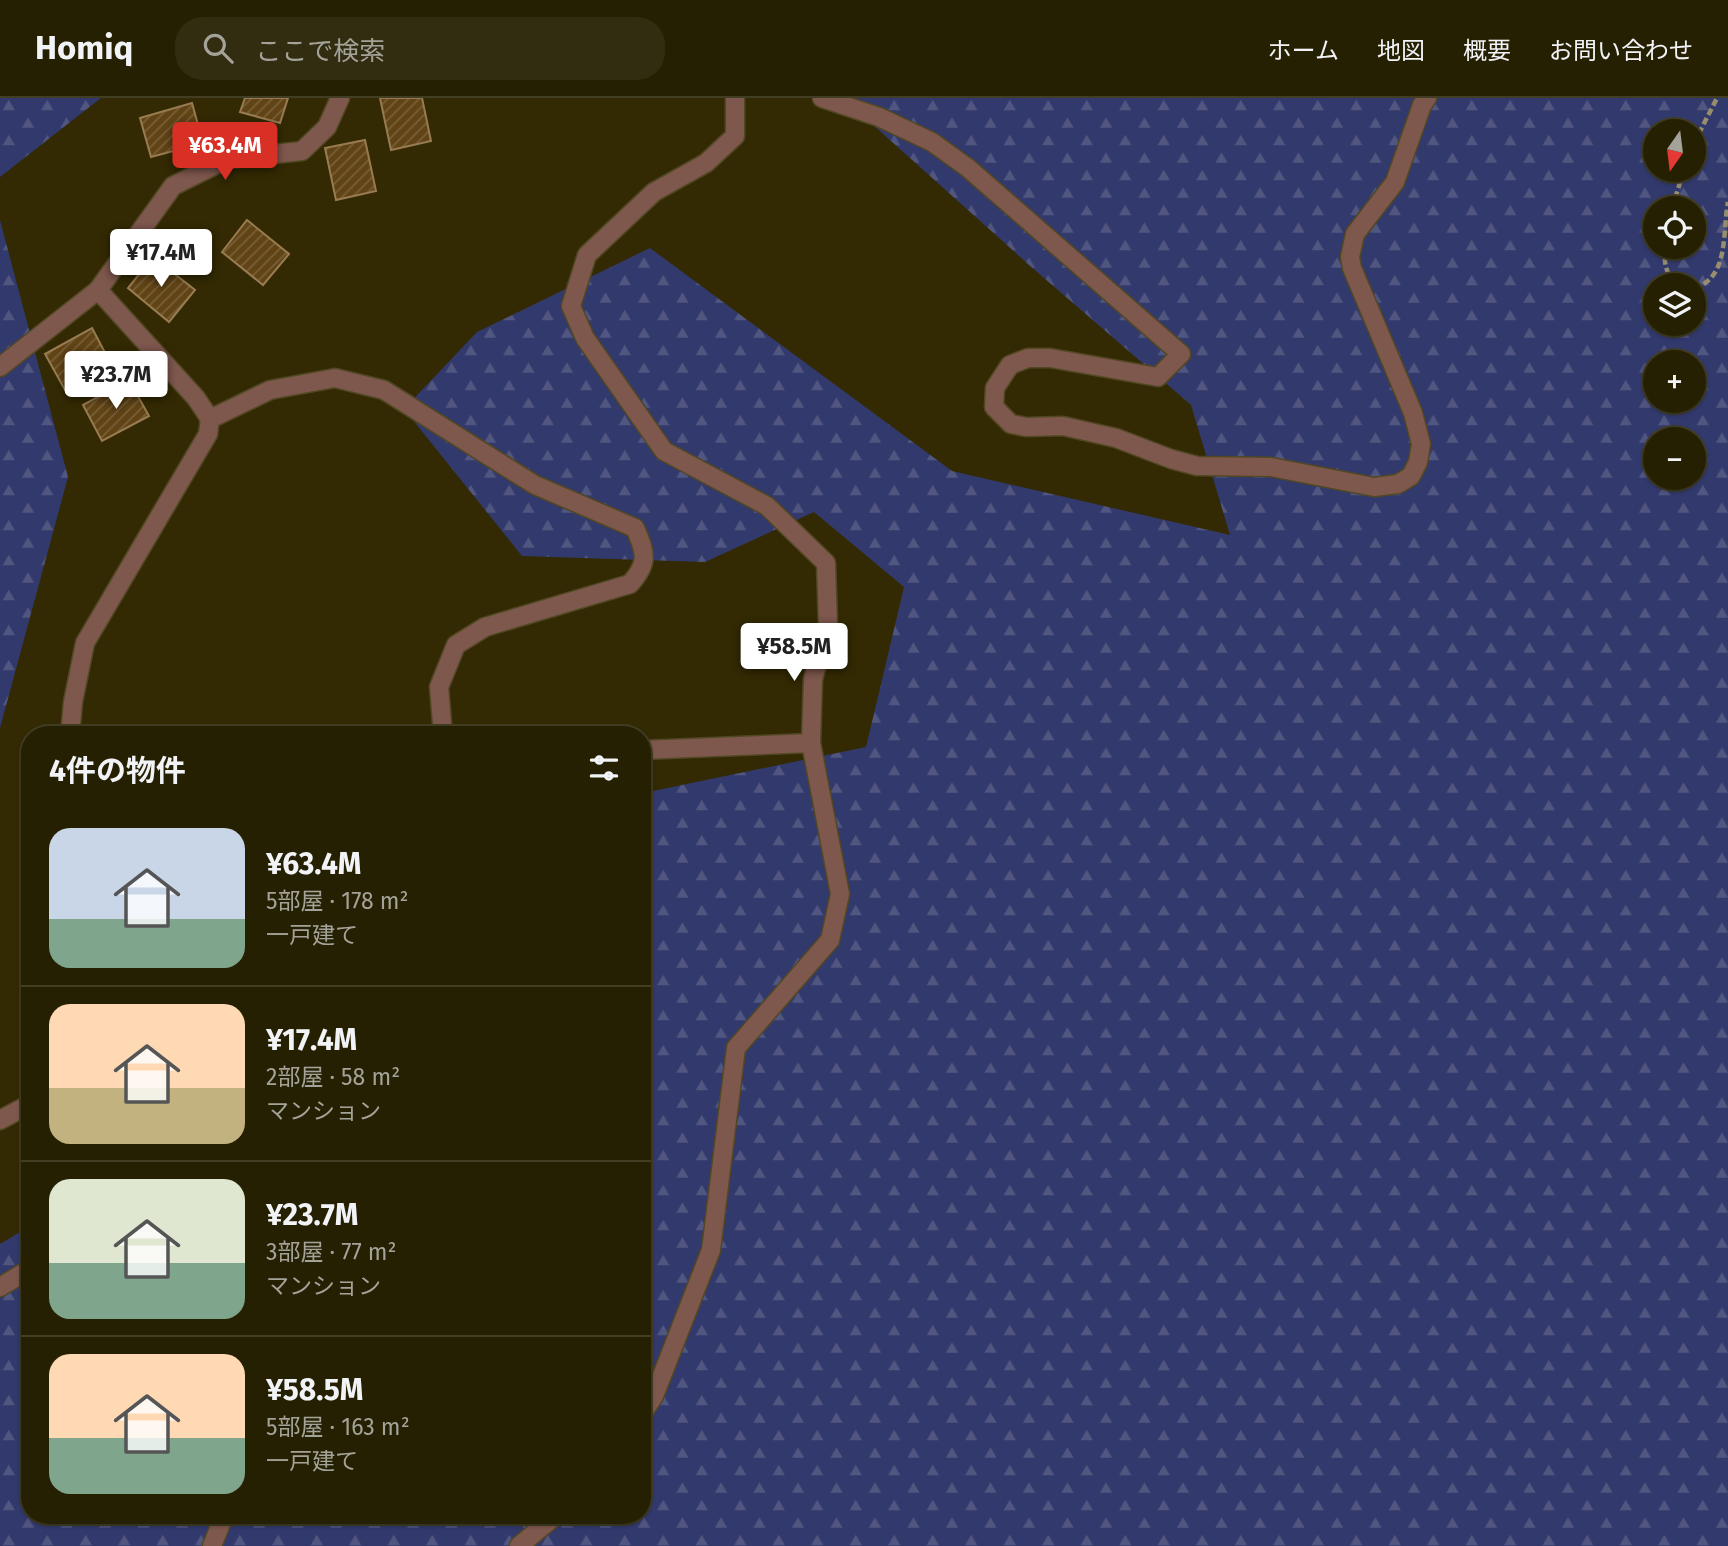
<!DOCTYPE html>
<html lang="ja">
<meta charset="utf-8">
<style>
:root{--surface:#262002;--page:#322d11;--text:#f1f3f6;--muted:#a4a399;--line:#423e24;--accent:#d93025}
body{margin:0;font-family:"Fira Sans","Noto Sans JP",sans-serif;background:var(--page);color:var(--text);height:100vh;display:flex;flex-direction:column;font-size:26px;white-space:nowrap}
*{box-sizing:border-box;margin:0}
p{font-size:23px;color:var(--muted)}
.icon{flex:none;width:38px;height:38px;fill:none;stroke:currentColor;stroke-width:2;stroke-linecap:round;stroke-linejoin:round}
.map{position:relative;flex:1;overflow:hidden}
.sheet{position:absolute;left:21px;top:628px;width:630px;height:798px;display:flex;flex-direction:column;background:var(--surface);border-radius:28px;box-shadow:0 2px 5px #0004,0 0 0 2px var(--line)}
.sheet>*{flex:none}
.needle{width:46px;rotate:194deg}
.fabs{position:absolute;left:1643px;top:21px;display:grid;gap:14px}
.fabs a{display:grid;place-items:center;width:63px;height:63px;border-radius:50%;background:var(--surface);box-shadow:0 2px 5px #0004,0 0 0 2px var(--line);font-size:35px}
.price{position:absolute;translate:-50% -60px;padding:0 16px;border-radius:7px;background:#fff;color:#222;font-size:23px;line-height:46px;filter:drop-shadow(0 2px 4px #0008)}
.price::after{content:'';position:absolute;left:50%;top:42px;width:21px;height:16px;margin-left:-10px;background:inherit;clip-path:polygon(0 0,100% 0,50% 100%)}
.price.active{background:var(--accent);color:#fff}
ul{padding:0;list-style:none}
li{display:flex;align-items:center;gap:21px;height:175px;padding:0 28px}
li+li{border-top:2px solid var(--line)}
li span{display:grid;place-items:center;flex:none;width:196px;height:140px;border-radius:21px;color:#555}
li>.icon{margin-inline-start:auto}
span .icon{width:84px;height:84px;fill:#fffc;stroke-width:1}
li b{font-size:30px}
h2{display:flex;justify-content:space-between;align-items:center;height:84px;padding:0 28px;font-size:30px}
header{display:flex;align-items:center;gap:42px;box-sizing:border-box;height:98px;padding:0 35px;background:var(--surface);border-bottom:2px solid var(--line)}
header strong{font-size:33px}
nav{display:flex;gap:38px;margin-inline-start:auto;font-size:24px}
.search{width:490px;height:63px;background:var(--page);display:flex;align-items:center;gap:18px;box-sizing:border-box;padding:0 24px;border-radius:28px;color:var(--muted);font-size:26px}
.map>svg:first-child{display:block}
.forest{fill:url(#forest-firs);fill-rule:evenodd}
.building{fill:url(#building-hatch);stroke:#997b51;stroke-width:2}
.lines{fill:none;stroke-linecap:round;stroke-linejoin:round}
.minor-casing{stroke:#514823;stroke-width:21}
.path{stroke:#968e6f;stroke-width:4.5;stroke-dasharray:7 3.5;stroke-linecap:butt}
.minor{stroke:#7e574d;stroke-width:18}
</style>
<header>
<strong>Homiq</strong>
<div class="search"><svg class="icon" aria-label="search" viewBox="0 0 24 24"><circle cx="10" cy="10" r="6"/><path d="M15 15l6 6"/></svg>ここで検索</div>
<nav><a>ホーム</a><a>地図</a><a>概要</a><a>お問い合わせ</a></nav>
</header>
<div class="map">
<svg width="1728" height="1448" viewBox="0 0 1728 1448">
<defs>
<pattern id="forest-firs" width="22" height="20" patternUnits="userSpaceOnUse" patternTransform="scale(1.75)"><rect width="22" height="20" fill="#32396c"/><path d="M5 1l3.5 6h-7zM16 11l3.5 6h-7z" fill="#505680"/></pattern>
<pattern id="building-hatch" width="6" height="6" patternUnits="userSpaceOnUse" patternTransform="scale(1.75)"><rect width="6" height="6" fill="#614416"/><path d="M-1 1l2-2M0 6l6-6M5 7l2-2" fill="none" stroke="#785f37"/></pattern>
</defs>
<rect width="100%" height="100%" fill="#332a03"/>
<!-- forest -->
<path class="forest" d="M0,0H101L0,79Z
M843,0H1728V1448H0V1146L30,1128V1418H642V694L653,693L866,649L904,489L814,414L705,464L522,458L404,311L477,234L650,150L952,373L1230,437L1191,307L1029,167ZM1656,33H1694V72H1656ZM1656,110H1694V149H1656ZM1656,187H1694V226H1656ZM1656,264H1694V303H1656ZM1656,341H1694V380H1656Z
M0,122L68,379L0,630Z"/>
<!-- building -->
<path class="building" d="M245,0H288L280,25L240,14Z
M380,0H422L431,43L391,52Z
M192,5L203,45L151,59L140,20Z
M365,42L376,93L336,102L325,50Z
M247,122L289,156L263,187L222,154Z
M153,159L195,192L169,224L128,190Z
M92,230L111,266L65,292L45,256Z
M129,282L149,318L102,343L83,307Z"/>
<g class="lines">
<defs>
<path id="minor" d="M822,0L879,19L932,44L968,70L1181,256L1158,279L1050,260H1028L1010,267L995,290L994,309L1011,326L1026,329L1063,328L1116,340L1171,361L1197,368L1271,369L1374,389L1398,386L1411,378L1418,364L1421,346L1413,315L1352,170L1350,159L1355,136L1395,84L1422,7L1427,0
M0,269L98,192L173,88L227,61L302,53L327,29L340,0
M210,321L270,292L335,280L384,292L535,387L635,430C646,455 649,465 630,486L485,529L456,547L439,589L443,637
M70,637L73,604L85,545L208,336L210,321L196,300L98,192
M642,652L811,645
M0,1022L30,1006
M0,1189L30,1171
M642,1316L654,1298L711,1152L736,950L830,842L840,796L811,645L813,581L828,527L826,465L767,408L664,353L585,240L571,208L587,157L654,94L706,65L735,38V0
M212,1448L224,1418
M519,1448L555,1418"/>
</defs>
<!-- minor casing -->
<use href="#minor" class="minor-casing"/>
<!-- path -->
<path class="path" d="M1694,45L1717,0
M1672,110L1684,72
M1665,149C1664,166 1665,174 1677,187
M1694,190C1698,188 1702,188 1705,185C1728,170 1723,129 1728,104"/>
<!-- minor -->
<use href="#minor" class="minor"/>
</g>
</svg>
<div class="fabs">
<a><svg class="needle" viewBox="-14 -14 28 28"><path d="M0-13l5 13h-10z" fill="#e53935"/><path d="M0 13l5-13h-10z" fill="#a4a399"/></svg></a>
<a><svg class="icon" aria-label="locate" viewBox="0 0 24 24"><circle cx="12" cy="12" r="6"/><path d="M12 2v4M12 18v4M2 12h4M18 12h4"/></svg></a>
<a><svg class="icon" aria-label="layers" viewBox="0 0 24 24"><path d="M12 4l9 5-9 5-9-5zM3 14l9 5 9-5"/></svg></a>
<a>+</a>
<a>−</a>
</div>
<b class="price active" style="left:225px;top:84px">¥63.4M</b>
<b class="price" style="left:161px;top:191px">¥17.4M</b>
<b class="price" style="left:116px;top:313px">¥23.7M</b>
<b class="price" style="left:794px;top:585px">¥58.5M</b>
<section class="sheet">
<h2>4件の物件<svg class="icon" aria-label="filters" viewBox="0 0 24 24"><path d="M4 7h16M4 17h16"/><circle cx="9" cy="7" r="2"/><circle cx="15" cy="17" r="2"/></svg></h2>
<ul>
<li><span style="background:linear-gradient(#c9d6e8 65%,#7fa58c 0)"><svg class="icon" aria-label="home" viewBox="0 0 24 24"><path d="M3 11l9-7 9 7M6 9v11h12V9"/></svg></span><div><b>¥63.4M</b><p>5部屋 · 178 m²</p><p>一戸建て</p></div></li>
<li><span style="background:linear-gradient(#ffd9b3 60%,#c2b280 0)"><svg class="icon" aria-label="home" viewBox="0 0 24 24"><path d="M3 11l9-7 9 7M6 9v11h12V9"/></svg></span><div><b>¥17.4M</b><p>2部屋 · 58 m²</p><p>マンション</p></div></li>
<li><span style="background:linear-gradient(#dfe7d0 60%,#7fa58c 0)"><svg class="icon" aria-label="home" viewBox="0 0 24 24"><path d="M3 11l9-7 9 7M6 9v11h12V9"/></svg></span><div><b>¥23.7M</b><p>3部屋 · 77 m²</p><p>マンション</p></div></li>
<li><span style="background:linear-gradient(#ffd9b3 60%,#7fa58c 0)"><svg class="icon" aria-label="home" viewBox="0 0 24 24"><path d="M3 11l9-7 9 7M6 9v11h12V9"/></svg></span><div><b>¥58.5M</b><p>5部屋 · 163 m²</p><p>一戸建て</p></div></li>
</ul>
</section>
</div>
